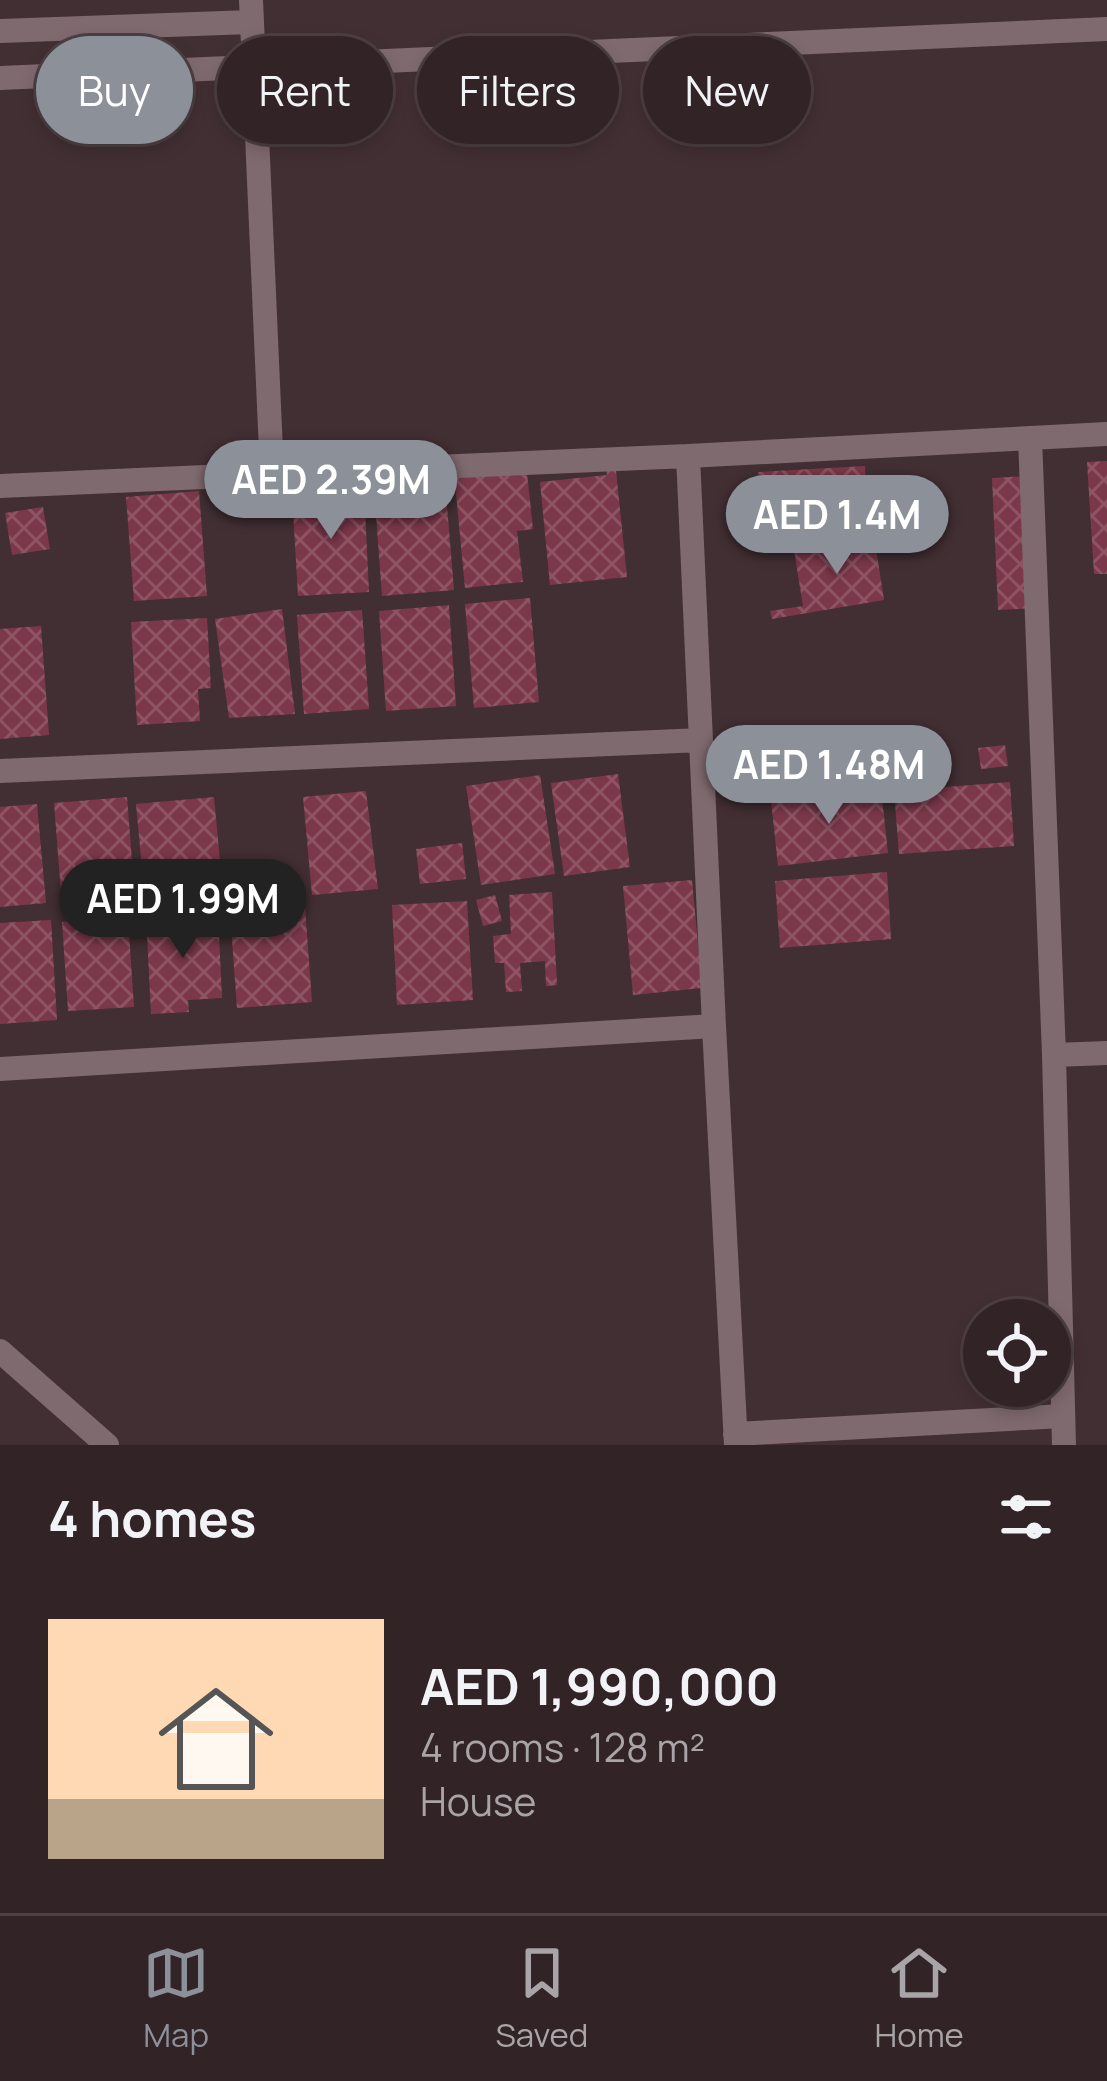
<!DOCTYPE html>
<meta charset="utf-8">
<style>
:root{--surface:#322326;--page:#3d2f32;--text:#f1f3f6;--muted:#a8a4a7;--line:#4d4043;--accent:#8c9099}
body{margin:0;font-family:Manrope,sans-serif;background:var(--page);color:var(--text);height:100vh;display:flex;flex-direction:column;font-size:45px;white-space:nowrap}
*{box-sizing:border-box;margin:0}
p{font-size:39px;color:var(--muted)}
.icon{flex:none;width:66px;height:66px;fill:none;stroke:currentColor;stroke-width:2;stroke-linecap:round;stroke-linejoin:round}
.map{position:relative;height:1445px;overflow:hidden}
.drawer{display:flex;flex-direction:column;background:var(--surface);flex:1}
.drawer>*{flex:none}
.banner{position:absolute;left:36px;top:36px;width:1035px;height:108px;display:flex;gap:24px}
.buttons{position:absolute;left:963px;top:1299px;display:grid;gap:24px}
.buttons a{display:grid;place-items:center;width:108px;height:108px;border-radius:50%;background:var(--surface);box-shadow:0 6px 18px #0003,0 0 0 3px var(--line);font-size:60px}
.price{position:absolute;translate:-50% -102px;padding:0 27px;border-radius:42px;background:var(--accent);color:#fff;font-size:39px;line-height:78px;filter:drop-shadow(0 3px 6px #0008)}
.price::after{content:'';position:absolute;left:50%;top:72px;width:36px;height:27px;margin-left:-18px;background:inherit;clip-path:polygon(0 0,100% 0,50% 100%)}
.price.on{background:#222;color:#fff}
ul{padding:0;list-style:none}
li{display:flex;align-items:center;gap:36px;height:300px;padding:0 48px}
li+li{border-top:3px solid var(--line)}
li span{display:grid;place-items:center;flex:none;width:336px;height:240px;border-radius:0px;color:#555}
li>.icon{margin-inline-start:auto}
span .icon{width:144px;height:144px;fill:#fffc;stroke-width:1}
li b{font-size:51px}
h2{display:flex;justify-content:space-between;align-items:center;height:144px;padding:0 48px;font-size:51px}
.pill{padding:0 42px;border-radius:54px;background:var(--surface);box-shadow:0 6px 18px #0003,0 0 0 3px var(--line);font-size:42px;line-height:108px}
.pill.on{background:var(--accent);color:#fff}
.tabs{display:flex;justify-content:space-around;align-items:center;height:168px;border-top:3px solid var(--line);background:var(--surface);font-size:33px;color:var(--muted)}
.tabs a{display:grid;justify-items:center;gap:6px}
.tabs .on{color:var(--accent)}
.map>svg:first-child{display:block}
.building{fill:url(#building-cross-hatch)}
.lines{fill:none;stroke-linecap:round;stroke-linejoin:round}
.street{stroke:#7f6a6f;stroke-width:24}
</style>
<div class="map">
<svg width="1107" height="1445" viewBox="0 0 1107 1445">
<defs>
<pattern id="building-cross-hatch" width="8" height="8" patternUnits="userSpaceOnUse" patternTransform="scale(3)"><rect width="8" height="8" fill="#7c384b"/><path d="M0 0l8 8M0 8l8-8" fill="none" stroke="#8f5464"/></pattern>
</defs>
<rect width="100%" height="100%" fill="#422f33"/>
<!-- building -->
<path class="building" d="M615,461L627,577L550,585L540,482L607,475L606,462Z
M1107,461V574H1094L1087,462Z
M526,464L533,529L517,531L523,582L465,588L454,472Z
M865,466L868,525L831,527L830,519L777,522V512L760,513L758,472Z
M1028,476L1034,608L998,610L992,478Z
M445,482L454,590L382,596L374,488Z
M364,489L369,592L298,596L292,493Z
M199,491L207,596L134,601L126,497Z
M43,507L50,549L12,555L5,513Z
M874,536L884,600L772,619L770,611L803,606L794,550Z
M530,598L539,702L474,708L465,604Z
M449,605L456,706L386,711L379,611Z
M282,609L295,714L229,718L215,619Z
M362,610L369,709L304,714L297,615Z
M207,618L211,688L198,689L200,721L137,725L131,622Z
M41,626L49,735L0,739V629Z
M1005,745L1008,766L981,769L978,748Z
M618,774L630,867L564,876L551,783Z
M540,775L555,874L481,885L466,786Z
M1010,782L1014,846L899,854L894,791Z
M881,788L888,853L778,866L771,800Z
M366,791L378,889L312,895L303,797Z
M127,797L135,899L62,906L54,803Z
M214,797L223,893L145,901L136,804Z
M37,804L46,903L0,907V807Z
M462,843L466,879L420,884L416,849Z
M887,872L891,939L780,948L775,881Z
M692,880L702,988L633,995L623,886Z
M552,892L557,985L546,986L545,961L520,963L522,991L506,992L504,963H495L493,936L511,934L509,895Z
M495,895L502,921L483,926L476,900Z
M467,901L473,1000L397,1005L392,905Z
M305,907L312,1002L237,1008L230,913Z
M218,913L222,998L188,1000L189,1012L151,1014L146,916Z
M128,918L134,1007L68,1011L62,922Z
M51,920L57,1020L0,1024V923Z"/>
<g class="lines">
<!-- street -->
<path class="street" d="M251,0L272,474
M0,31L251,22
M0,78L1107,29
M1030,438L1054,1055L1064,1445
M0,486L688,456
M0,771L701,740
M714,1026L736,1445
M1054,1055L1107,1053
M0,1069L714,1026L688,456L1107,434
M0,1351L107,1445
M735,1434L1063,1416"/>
</g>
</svg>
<div class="buttons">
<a><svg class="icon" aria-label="locate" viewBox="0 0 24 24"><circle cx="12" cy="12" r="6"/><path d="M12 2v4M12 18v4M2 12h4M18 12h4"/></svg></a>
</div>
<b class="price" style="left:331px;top:542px">AED 2.39M</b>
<b class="price" style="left:837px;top:577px">AED 1.4M</b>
<b class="price" style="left:829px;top:827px">AED 1.48M</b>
<b class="price on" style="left:183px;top:961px">AED 1.99M</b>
<div class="banner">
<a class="pill on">Buy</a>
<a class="pill">Rent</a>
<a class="pill">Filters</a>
<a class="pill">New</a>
</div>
</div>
<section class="drawer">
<h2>4 homes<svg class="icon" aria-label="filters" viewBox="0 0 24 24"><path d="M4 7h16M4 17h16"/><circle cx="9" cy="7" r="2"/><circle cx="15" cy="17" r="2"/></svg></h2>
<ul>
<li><span style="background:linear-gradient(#ffd9b3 75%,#b9a48a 0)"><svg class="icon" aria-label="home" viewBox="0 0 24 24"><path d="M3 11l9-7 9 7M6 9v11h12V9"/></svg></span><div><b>AED 1,990,000</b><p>4 rooms · 128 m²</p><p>House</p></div></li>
</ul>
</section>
<nav class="tabs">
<a class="on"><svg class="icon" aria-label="map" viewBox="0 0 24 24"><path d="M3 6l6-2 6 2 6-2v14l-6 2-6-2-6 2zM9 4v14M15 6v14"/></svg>Map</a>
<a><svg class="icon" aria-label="saved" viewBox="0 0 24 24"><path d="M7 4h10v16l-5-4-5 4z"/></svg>Saved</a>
<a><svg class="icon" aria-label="home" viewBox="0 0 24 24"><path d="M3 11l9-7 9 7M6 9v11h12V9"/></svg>Home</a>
</nav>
